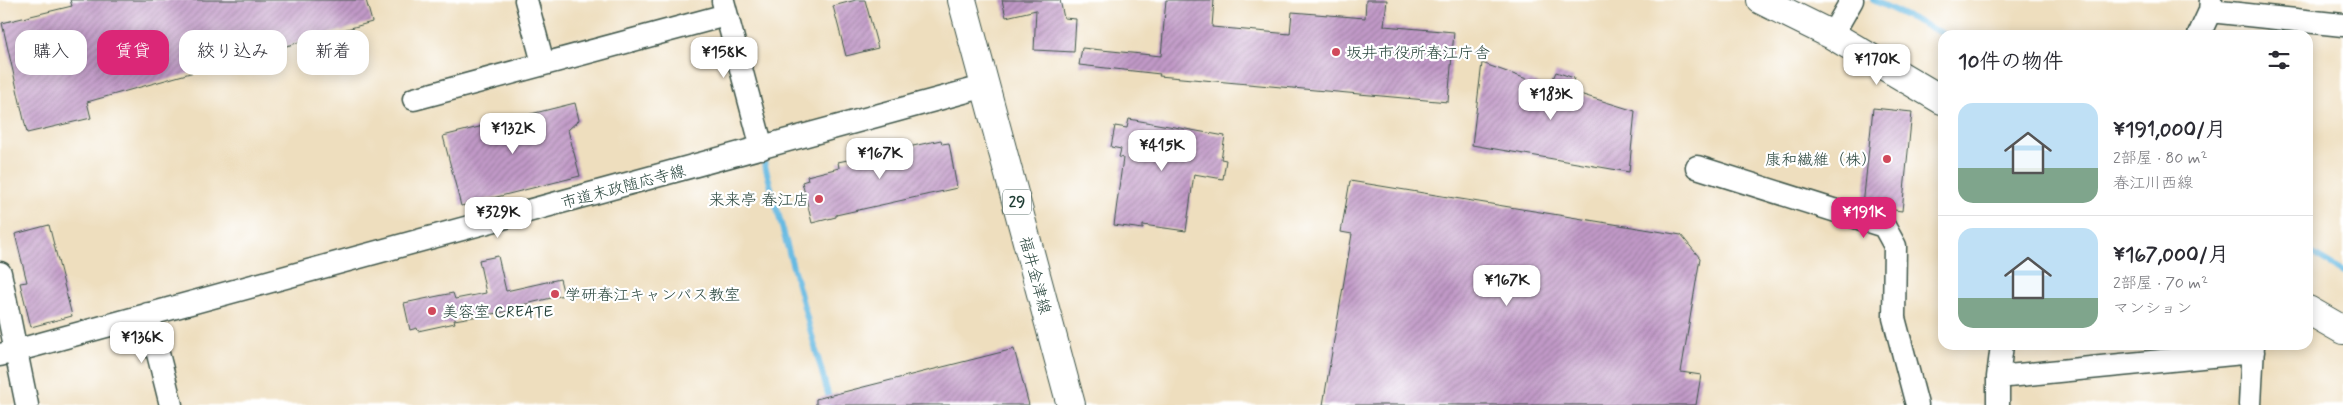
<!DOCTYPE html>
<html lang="ja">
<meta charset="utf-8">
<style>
:root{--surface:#fff;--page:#f7f7f7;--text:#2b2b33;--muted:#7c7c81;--line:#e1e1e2;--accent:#db2777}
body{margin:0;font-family:Mynerve,"Klee One",sans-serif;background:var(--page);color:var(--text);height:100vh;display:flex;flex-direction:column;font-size:19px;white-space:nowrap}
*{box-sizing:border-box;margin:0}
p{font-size:16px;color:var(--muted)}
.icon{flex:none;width:28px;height:28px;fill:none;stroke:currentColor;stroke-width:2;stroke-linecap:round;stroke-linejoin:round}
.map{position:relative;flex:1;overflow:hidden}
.drawer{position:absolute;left:1938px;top:30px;width:375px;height:320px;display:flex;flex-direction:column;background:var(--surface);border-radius:15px;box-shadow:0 2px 12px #0003}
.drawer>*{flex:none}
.top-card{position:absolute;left:15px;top:30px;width:475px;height:45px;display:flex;gap:10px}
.price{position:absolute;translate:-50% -42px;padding:0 11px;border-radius:10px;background:#fff;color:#222;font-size:16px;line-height:32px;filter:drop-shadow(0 1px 2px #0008)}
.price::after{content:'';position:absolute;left:50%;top:30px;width:15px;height:11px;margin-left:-8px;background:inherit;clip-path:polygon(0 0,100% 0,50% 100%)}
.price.active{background:var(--accent);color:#fff}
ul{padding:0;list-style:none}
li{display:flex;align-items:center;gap:15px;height:125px;padding:0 20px}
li+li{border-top:1px solid var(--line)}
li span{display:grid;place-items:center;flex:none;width:140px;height:100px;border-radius:15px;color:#555}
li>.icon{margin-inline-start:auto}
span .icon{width:60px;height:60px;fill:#fffc;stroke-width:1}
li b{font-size:21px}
h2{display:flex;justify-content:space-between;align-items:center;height:60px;padding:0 20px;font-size:21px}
.tag{padding:0 18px;border-radius:15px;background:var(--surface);box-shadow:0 2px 12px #0003;font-size:18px;line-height:45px}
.tag.active{background:var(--accent);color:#fff}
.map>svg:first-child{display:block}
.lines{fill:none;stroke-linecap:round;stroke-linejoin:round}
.stream{stroke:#66bae2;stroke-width:6}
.building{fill:url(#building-hatch)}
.minor-casing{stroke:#3e5549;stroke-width:25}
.major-casing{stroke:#3e5549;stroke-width:30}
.minor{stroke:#fff;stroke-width:22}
.major{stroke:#fff;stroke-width:28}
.poi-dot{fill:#d1495b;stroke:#fff;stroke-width:2}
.labels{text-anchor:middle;stroke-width:4.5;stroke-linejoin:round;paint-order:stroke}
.shield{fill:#fff;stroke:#627771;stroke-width:1}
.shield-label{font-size:15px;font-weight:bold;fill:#1f3d34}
.poi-label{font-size:16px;fill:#1f3d34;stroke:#fff;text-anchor:start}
.street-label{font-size:16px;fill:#1f3d34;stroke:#fff}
</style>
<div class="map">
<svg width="2343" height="405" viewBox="0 0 2343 405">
<defs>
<pattern id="building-hatch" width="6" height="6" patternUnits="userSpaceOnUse" patternTransform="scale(1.25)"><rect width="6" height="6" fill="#c199c7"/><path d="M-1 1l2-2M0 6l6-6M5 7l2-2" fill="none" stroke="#9c7ea2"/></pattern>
</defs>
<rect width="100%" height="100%" fill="#fff"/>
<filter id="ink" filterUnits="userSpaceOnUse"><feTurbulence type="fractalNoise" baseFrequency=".02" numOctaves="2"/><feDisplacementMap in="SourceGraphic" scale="10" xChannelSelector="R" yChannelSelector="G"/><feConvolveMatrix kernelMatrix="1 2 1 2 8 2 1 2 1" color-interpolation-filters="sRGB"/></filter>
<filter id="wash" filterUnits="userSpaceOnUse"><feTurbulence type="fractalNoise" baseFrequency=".0096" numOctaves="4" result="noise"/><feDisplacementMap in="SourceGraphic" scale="20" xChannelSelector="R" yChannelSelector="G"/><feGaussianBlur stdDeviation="1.12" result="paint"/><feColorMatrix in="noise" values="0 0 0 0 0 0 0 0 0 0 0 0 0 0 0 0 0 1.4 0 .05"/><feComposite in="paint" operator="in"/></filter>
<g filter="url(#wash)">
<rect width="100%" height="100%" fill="#eedebe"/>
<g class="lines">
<!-- stream -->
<path class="stream" d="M1873,0L1946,35
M761,151L831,405
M2308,251L2343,272"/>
</g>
<g id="blocks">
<!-- building -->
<path class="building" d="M70,0H366L372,22L87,102L91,118L27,133L2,23L72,6Z
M856,0H865L878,48L846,56L833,6Z
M1002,0H1060L1064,18L1076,19L1074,52L1034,50L1036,10L1006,17Z
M1166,0H1214L1212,27L1290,34L1292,12L1365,18L1366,0H1387L1384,26L1454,32L1448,102L1159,76L1160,74L1079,65L1082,48L1161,56Z
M1482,63L1549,87L1556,72L1574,78L1570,91L1635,111L1629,172L1472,145Z
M575,103L579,120L568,130L580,176L461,206L443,136Z
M1873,108L1912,112L1902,211L1863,206Z
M1129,119L1225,136L1221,159L1226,160L1223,179L1194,174L1186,231L1143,225V229L1114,225L1123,158L1119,157L1121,149L1111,147L1115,126L1127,128Z
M941,140L942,144L949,143L957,188L836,215V217L812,223L802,182L808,180L807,176L839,168L838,162Z
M1350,181L1681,235L1700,258L1681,372L1701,375L1696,405H1323L1352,234L1341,232Z
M49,225L72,316L31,327L20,283L27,282L15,234Z
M498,256L506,291L560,279L564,295L509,308L510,311L454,320L455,323L418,331L417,328L410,330L404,303L453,293L455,299L486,293L479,260Z
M1014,349L1029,405H816V399Z"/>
</g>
</g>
<g filter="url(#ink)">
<use href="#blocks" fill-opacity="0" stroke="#3e5549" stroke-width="1"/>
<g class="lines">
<defs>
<path id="minor" d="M526,0L543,63
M723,1L762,148
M2210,11L2343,25
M1832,35L1852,0
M2199,35L2210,11L2211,0
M414,99L726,15
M1697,167L1884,226L1895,246L1894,318L1917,405
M0,273L27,405
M148,314L171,405
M0,355L986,86
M1998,377L2253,352
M1998,405V377L2002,345
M2250,405L2253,345"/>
<path id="major" d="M962,0L1071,405
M1761,0L1832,35L1942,100
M2308,310L2343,330"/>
</defs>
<!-- minor casing -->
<use href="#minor" class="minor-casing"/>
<!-- major casing -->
<use href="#major" class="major-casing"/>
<!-- minor -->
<use href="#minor" class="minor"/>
<!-- major -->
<use href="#major" class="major"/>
</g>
</g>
<!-- markers -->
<g class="poi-dot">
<circle cx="1336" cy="52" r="5"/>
<circle cx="1887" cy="159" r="5"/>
<circle cx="819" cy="199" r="5"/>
<circle cx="555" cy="294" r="5"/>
<circle cx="432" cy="311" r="5"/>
</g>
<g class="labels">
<!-- shield labels -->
<rect class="shield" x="1003" y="189.5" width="28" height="25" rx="4"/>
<g class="shield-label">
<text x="1017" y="207">29</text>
</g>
<!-- poi labels -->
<g class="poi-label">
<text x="1346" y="58">坂井市役所春江庁舎</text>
<text x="1877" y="165" text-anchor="end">康和繊維（株）</text>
<text x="809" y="205" text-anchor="end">来来亭 春江店</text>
<text x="565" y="300">学研春江キャンパス教室</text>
<text x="442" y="317">美容室 CREATE</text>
</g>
<!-- street labels -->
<g class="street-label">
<text transform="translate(623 186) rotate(-15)" y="6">市道末政随応寺線</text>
<text transform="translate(1036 275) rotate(75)" y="6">福井金津線</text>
</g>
</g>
</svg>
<b class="price" style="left:724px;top:79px">¥158K</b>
<b class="price" style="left:1877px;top:86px">¥170K</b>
<b class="price" style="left:1551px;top:121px">¥183K</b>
<b class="price" style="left:513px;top:155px">¥132K</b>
<b class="price" style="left:1162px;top:172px">¥415K</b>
<b class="price" style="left:880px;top:180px">¥167K</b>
<b class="price" style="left:498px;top:239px">¥329K</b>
<b class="price active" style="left:1864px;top:239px">¥191K</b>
<b class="price" style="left:1507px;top:307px">¥167K</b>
<b class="price" style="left:142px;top:364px">¥136K</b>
<div class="top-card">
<a class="tag">購入</a>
<a class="tag active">賃貸</a>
<a class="tag">絞り込み</a>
<a class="tag">新着</a>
</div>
<section class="drawer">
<h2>10件の物件<svg class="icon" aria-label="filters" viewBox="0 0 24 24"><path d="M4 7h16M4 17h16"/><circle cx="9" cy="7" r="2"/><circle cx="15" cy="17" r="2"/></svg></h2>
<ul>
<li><span style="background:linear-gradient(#bfe0f5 65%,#7fa58c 0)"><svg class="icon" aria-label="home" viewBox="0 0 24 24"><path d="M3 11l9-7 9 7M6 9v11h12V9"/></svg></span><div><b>¥191,000/月</b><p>2部屋 · 80 m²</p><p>春江川西線</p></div></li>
<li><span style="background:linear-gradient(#bfe0f5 70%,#7fa58c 0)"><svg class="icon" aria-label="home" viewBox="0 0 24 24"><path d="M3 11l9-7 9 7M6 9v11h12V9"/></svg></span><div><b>¥167,000/月</b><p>2部屋 · 70 m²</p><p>マンション</p></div></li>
</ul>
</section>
</div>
